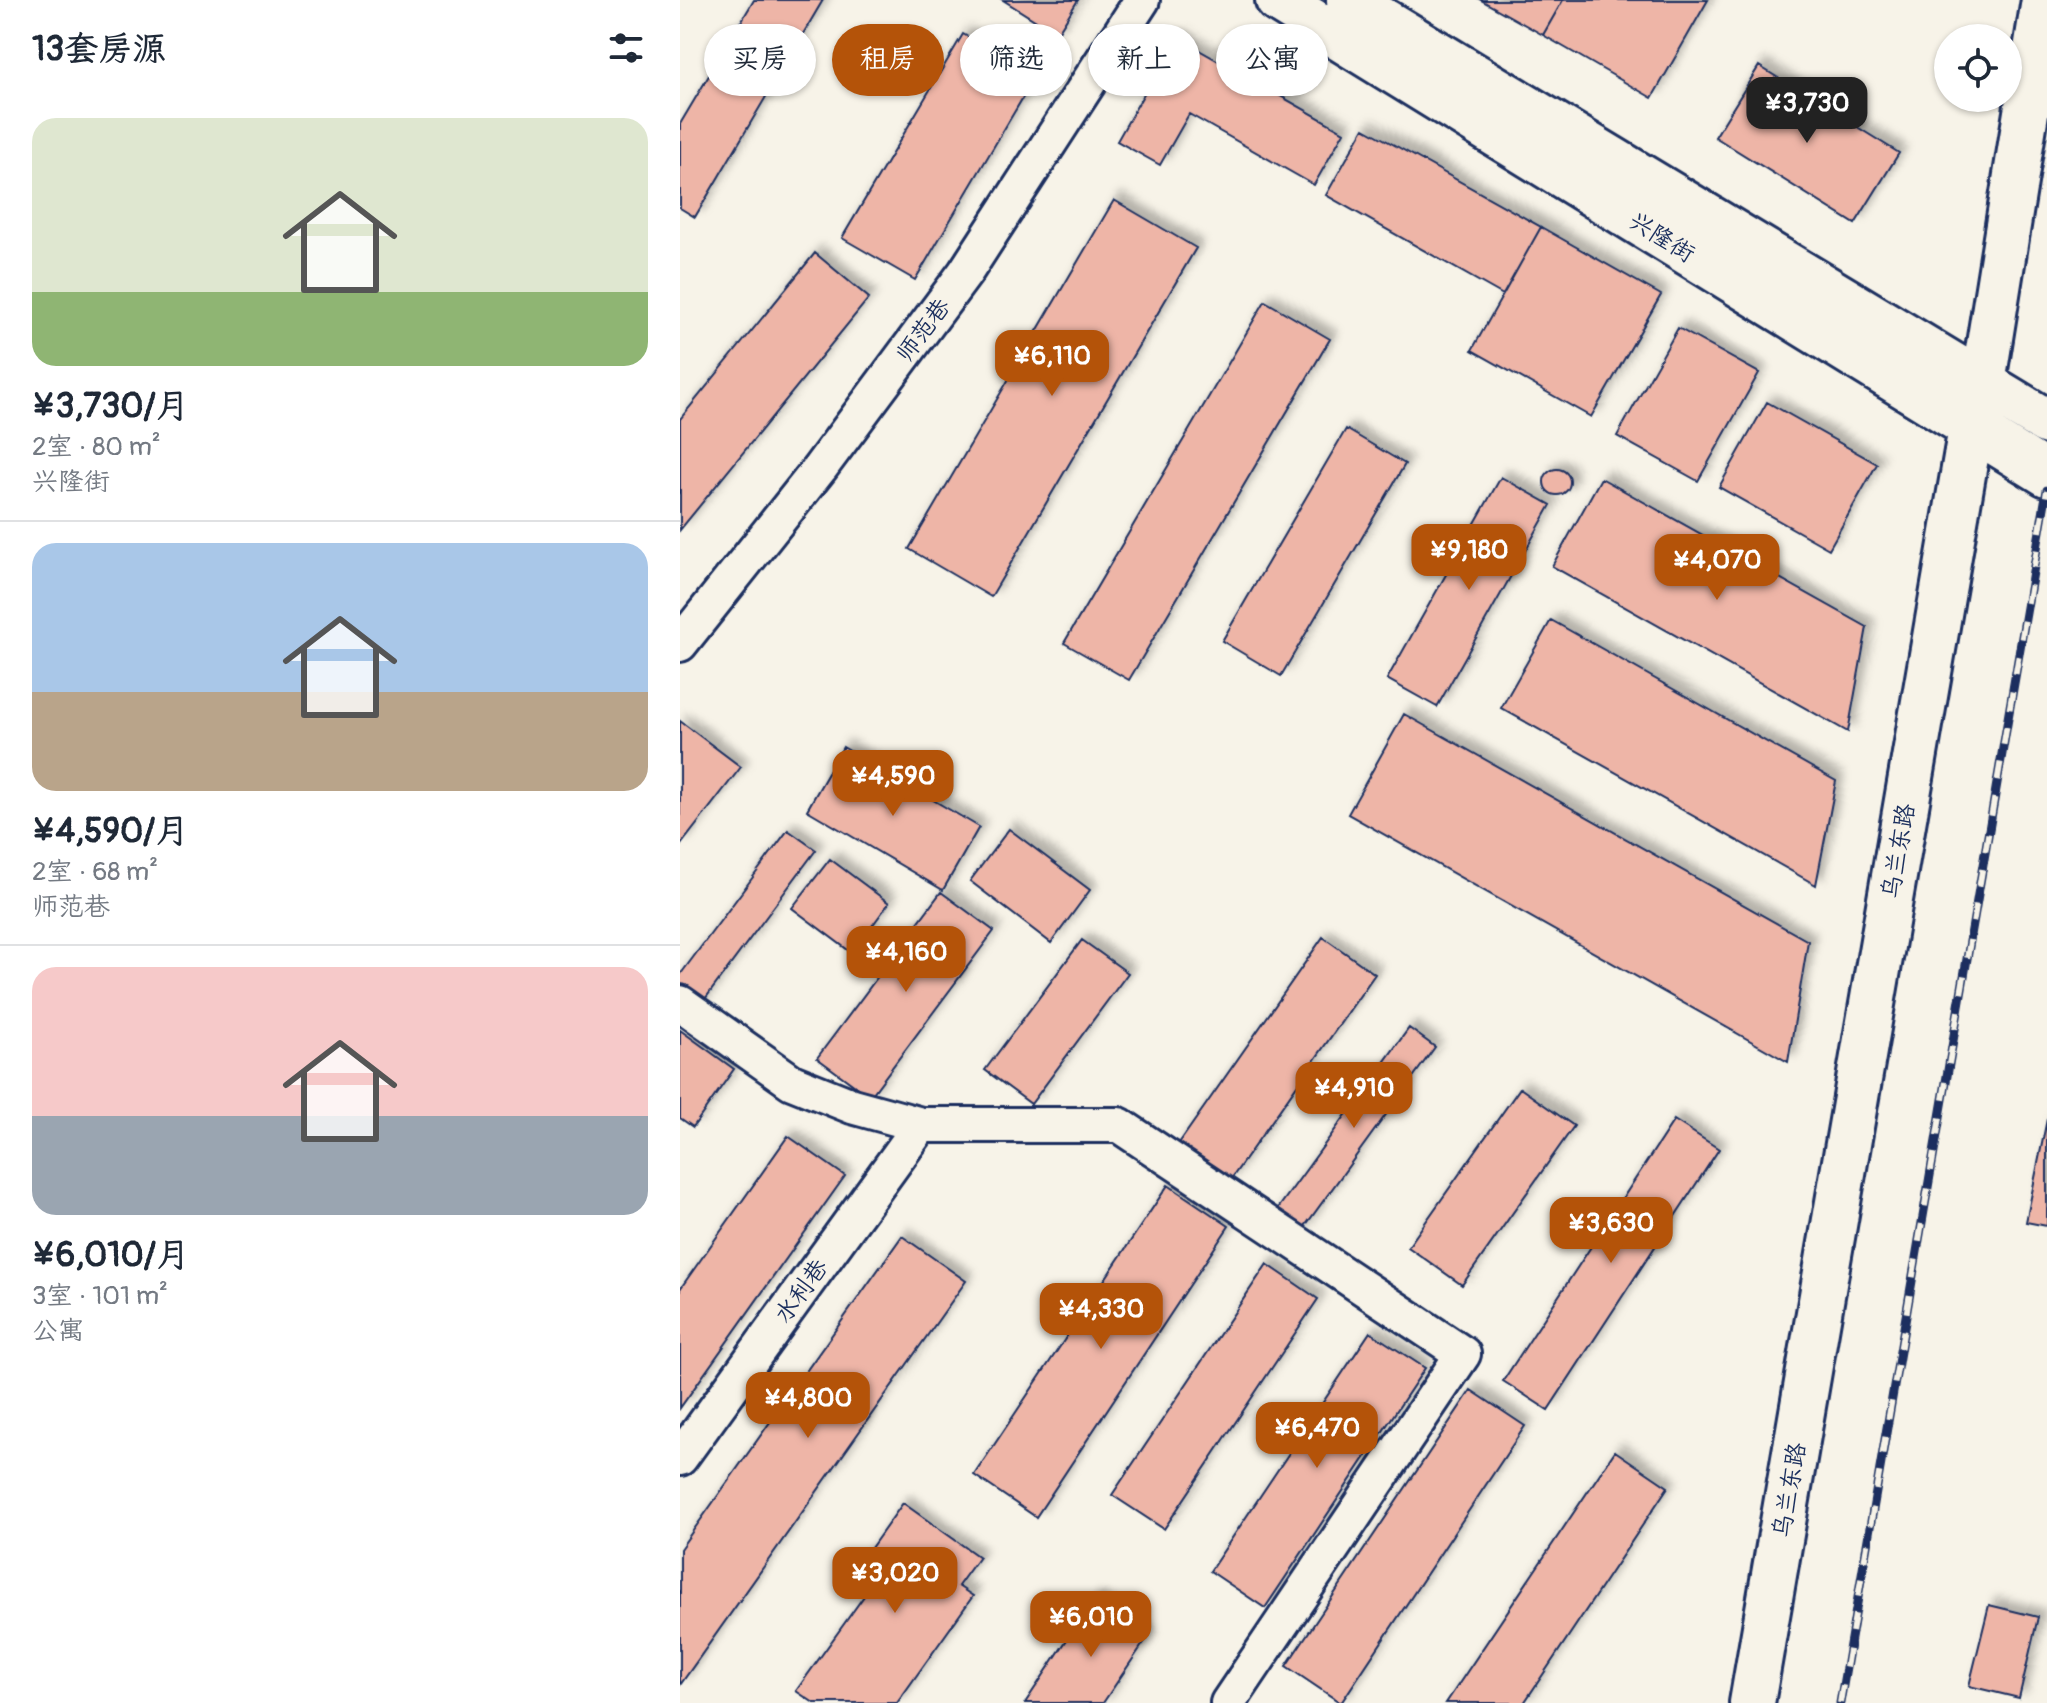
<!DOCTYPE html>
<html lang="zh">
<meta charset="utf-8">
<style>
:root{--surface:#fff;--page:#f6f6f7;--text:#1f2937;--muted:#747a83;--line:#e0e1e3;--accent:#b45309}
body{margin:0;font-family:Pangolin,"LXGW WenKai TC",sans-serif;background:var(--page);color:var(--text);height:100vh;display:flex;flex-direction:column;font-size:30px;white-space:nowrap}
*{box-sizing:border-box;margin:0}
p{font-size:26px;color:var(--muted)}
.icon{flex:none;width:44px;height:44px;fill:none;stroke:currentColor;stroke-width:2;stroke-linecap:round;stroke-linejoin:round}
.map{position:relative;flex:1;overflow:hidden}
.sheet{display:flex;flex-direction:column;background:var(--surface);width:680px}
.sheet>*{flex:none}
.hud{position:absolute;left:24px;top:24px;width:760px;height:72px;display:flex;gap:16px}
.buttons{position:absolute;left:1254px;top:24px;display:grid;gap:16px}
.buttons a{display:grid;place-items:center;width:88px;height:88px;border-radius:50%;background:var(--surface);box-shadow:0 2px 6px #0004;font-size:40px}
.price{position:absolute;translate:-50% -68px;padding:0 18px;border-radius:16px;background:var(--accent);color:#fff;font-size:26px;line-height:52px;filter:drop-shadow(0 2px 4px #0008)}
.price::after{content:'';position:absolute;left:50%;top:48px;width:24px;height:18px;margin-left:-12px;background:inherit;clip-path:polygon(0 0,100% 0,50% 100%)}
.price.current{background:#222;color:#fff}
ul{padding:0;list-style:none}
li{display:grid;align-content:center;gap:16px;height:424px;padding:0 32px}
li+li{border-top:2px solid var(--line)}
li span{display:grid;place-items:center;height:248px;border-radius:24px;color:#555}
li>.icon{margin-inline-start:auto}
span .icon{width:144px;height:144px;fill:#fffc;stroke-width:1}
li b{font-size:34px}
h2{display:flex;justify-content:space-between;align-items:center;height:96px;padding:0 32px;font-size:34px}
.pill{padding:0 28px;border-radius:36px;background:var(--surface);box-shadow:0 2px 6px #0004;font-size:28px;line-height:72px}
.pill.current{background:var(--accent);color:#fff}
main{display:flex;flex:1;min-height:0}
.map>svg:first-child{display:block}
.building{fill:#eeb5a7;stroke:#1b2f5e;stroke-width:2;filter:url(#shadow)}
.lines{fill:none;stroke-linecap:round;stroke-linejoin:round}
.street-casing{stroke:#1b2f5e;stroke-width:40}
.secondary-casing{stroke:#1b2f5e;stroke-width:50}
.street{stroke:#f7f3e8;stroke-width:34}
.secondary{stroke:#f7f3e8;stroke-width:44}
.rail-casing{stroke:#1b2f5e;stroke-width:9}
.rail{stroke:#f7f3e8;stroke-width:6;stroke-dasharray:18;stroke-linecap:butt}
.labels{text-anchor:middle;stroke-width:6;stroke-linejoin:round;paint-order:stroke}
.street-label{font-size:24px;fill:#1b2f5e;stroke:#f7f3e8}
</style>
<main>
<section class="sheet">
<h2>13套房源<svg class="icon" aria-label="filters" viewBox="0 0 24 24"><path d="M4 7h16M4 17h16"/><circle cx="9" cy="7" r="2"/><circle cx="15" cy="17" r="2"/></svg></h2>
<ul>
<li><span style="background:linear-gradient(#dfe7d0 70%,#8fb573 0)"><svg class="icon" aria-label="home" viewBox="0 0 24 24"><path d="M3 11l9-7 9 7M6 9v11h12V9"/></svg></span><div><b>¥3,730/月</b><p>2室 · 80 m²</p><p>兴隆街</p></div></li>
<li><span style="background:linear-gradient(#a9c7e8 60%,#b9a48a 0)"><svg class="icon" aria-label="home" viewBox="0 0 24 24"><path d="M3 11l9-7 9 7M6 9v11h12V9"/></svg></span><div><b>¥4,590/月</b><p>2室 · 68 m²</p><p>师范巷</p></div></li>
<li><span style="background:linear-gradient(#f6c9c9 60%,#9aa5b1 0)"><svg class="icon" aria-label="home" viewBox="0 0 24 24"><path d="M3 11l9-7 9 7M6 9v11h12V9"/></svg></span><div><b>¥6,010/月</b><p>3室 · 101 m²</p><p>公寓</p></div></li>
</ul>
</section>
<div class="map">
<svg width="1367" height="1703" viewBox="0 0 1367 1703">
<defs>
<filter id="shadow"><feDropShadow dx="7" dy="-7" stdDeviation="4" flood-color="#0004"/></filter>
</defs>
<rect width="100%" height="100%" fill="#f7f3e8"/>
<filter id="ink" filterUnits="userSpaceOnUse"><feTurbulence type="fractalNoise" baseFrequency=".0125" numOctaves="2"/><feDisplacementMap in="SourceGraphic" scale="16" xChannelSelector="R" yChannelSelector="G"/><feConvolveMatrix kernelMatrix="1 2 1 2 8 2 1 2 1" color-interpolation-filters="sRGB"/></filter>
<g filter="url(#ink)">
<!-- building -->
<path class="building" d="M74,0H143L15,217L0,208V124Z
M323,0H398L377,34Z
M801,0H883L863,35Z
M883,0H1028L972,98L863,35Z
M283,34L355,77L235,280L162,238Z
M496,37L664,132L634,185L509,114L480,165L437,141Z
M1079,66L1219,153L1175,224L1035,137Z
M684,128L861,227L823,295L646,195Z
M434,200L516,248L311,597L229,549Z
M861,227L981,295L911,417L792,350Z
M135,253L189,298L0,530V419Z
M585,301L650,339L449,680L384,643Z
M998,328L1079,373L1018,481L937,436Z
M1087,402L1197,464L1149,549L1039,487Z
M666,429L725,464L601,676L542,641Z
M864 482a13 13 0 1 1 26 0a13 13 0 1 1-26 0Z
M821,477L871,505L757,707L707,679Z
M921,478L1187,627L1168,732L872,566Z
M871,620L1156,781L1136,885L821,708Z
M724,714L1128,941L1108,1062L668,814Z
M0,721L61,767L0,846Z
M163,747L299,827L263,890L127,810Z
M329,829L410,890L371,943L290,881Z
M108,830L136,850L19,1007L0,993V975Z
M150,859L209,903L172,953L112,908Z
M261,892L314,931L190,1097L137,1058Z
M643,937L695,974L549,1182L497,1146Z
M402,940L448,973L351,1104L305,1070Z
M729,1028L755,1047L620,1233L594,1214Z
M0,1030L54,1069L13,1127L0,1118Z
M840,1088L894,1126L782,1285L728,1247Z
M1367,1119V1226L1346,1222Z
M994,1120L1039,1149L868,1410L823,1381Z
M108,1136L165,1176L0,1408V1289Z
M488,1185L549,1226L356,1517L294,1475Z
M222,1236L286,1281L0,1685V1549Z
M587,1264L638,1299L484,1529L432,1495Z
M690,1332L745,1368L585,1608L530,1571Z
M791,1390L845,1426L661,1703L606,1666Z
M935,1451L988,1487L844,1703H766Z
M223,1503L299,1557L278,1586L293,1596L217,1703H134L116,1691L199,1575L181,1562Z
M414,1599L469,1635L423,1703H345Z
M1309,1605L1358,1617L1339,1698L1289,1686Z"/>
<g class="lines">
<defs>
<path id="street" d="M0,644L140,468L285,273L462,0
M0,1003L112,1082L172,1106L241,1125H439L783,1354L548,1703
M0,1458L241,1125"/>
<path id="secondary" d="M598,0L1367,474
M669,0L1367,422
M1072,1703L1291,428L1303,382L1364,0"/>
</defs>
<!-- street casing -->
<use href="#street" class="street-casing"/>
<!-- secondary casing -->
<use href="#secondary" class="secondary-casing"/>
<!-- street -->
<use href="#street" class="street"/>
<!-- secondary -->
<use href="#secondary" class="secondary"/>
<defs>
<path id="rail" d="M1160,1703L1367,490"/>
</defs>
<!-- rail casing -->
<use href="#rail" class="rail-casing"/>
<!-- rail -->
<use href="#rail" class="rail"/>
</g>
</g>
<g class="labels">
<!-- street labels -->
<g class="street-label">
<text transform="translate(982 237) rotate(32)" y="8">兴隆街</text>
<text transform="translate(243 330) rotate(-53)" y="8">师范巷</text>
<text transform="translate(1218 851) rotate(-80)" y="8">乌兰东路</text>
<text transform="translate(121 1291) rotate(-54)" y="8">水利巷</text>
<text transform="translate(1109 1490) rotate(-80)" y="8">乌兰东路</text>
</g>
</g>
</svg>
<div class="buttons">
<a><svg class="icon" aria-label="locate" viewBox="0 0 24 24"><circle cx="12" cy="12" r="6"/><path d="M12 2v4M12 18v4M2 12h4M18 12h4"/></svg></a>
</div>
<b class="price current" style="left:1127px;top:145px">¥3,730</b>
<b class="price" style="left:372px;top:398px">¥6,110</b>
<b class="price" style="left:789px;top:592px">¥9,180</b>
<b class="price" style="left:1037px;top:602px">¥4,070</b>
<b class="price" style="left:213px;top:818px">¥4,590</b>
<b class="price" style="left:226px;top:994px">¥4,160</b>
<b class="price" style="left:674px;top:1130px">¥4,910</b>
<b class="price" style="left:931px;top:1265px">¥3,630</b>
<b class="price" style="left:421px;top:1351px">¥4,330</b>
<b class="price" style="left:128px;top:1440px">¥4,800</b>
<b class="price" style="left:637px;top:1470px">¥6,470</b>
<b class="price" style="left:215px;top:1615px">¥3,020</b>
<b class="price" style="left:411px;top:1659px">¥6,010</b>
<div class="hud">
<a class="pill">买房</a>
<a class="pill current">租房</a>
<a class="pill">筛选</a>
<a class="pill">新上</a>
<a class="pill">公寓</a>
</div>
</div>
</main>
